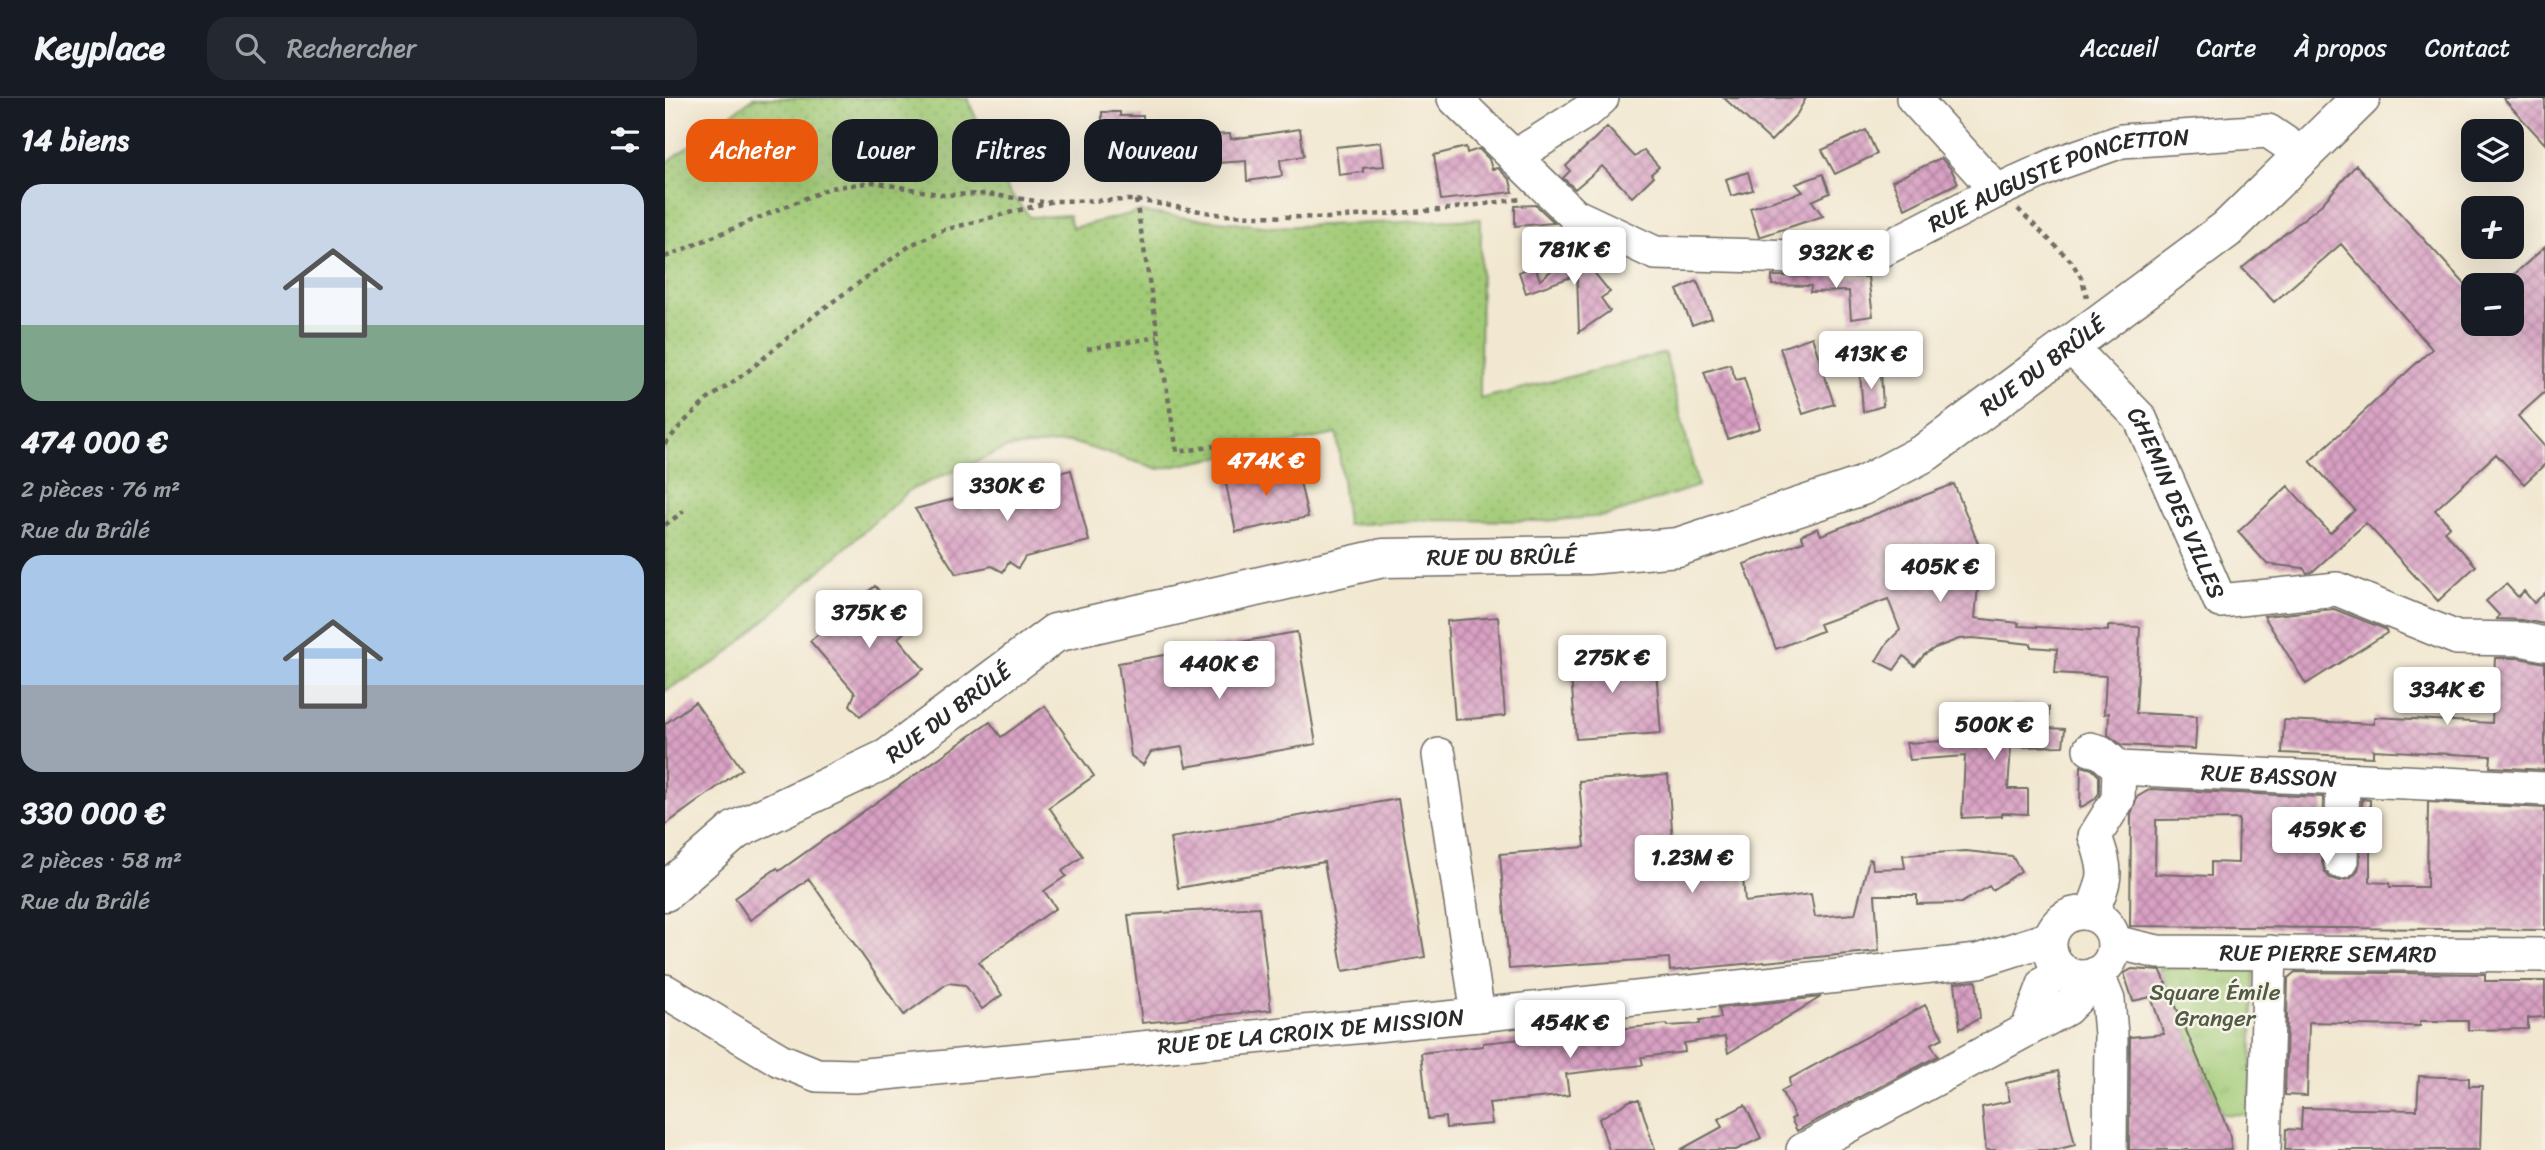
<!DOCTYPE html>
<html lang="fr">
<meta charset="utf-8">
<style>
:root{--surface:#171b24;--page:#242831;--text:#f1f3f6;--muted:#9ea1a6;--line:#363941;--accent:#ea580c}
body{margin:0;font-family:Sriracha,sans-serif;background:var(--page);color:var(--text);height:100vh;display:flex;flex-direction:column;font-size:26px;white-space:nowrap}
*{box-sizing:border-box;margin:0}
p{font-size:23px;color:var(--muted)}
.icon{flex:none;width:38px;height:38px;fill:none;stroke:currentColor;stroke-width:2;stroke-linecap:round;stroke-linejoin:round}
.map{position:relative;flex:1;overflow:hidden}
.sheet{display:flex;flex-direction:column;background:var(--surface);width:665px}
.sheet>*{flex:none}
.hud{position:absolute;left:21px;top:21px;width:665px;height:63px;display:flex;gap:14px}
.tools{position:absolute;left:1796px;top:21px;display:grid;gap:14px}
.tools a{display:grid;place-items:center;width:63px;height:63px;border-radius:14px;background:var(--surface);box-shadow:0 7px 28px #0002;font-size:35px}
.price{position:absolute;translate:-50% -60px;padding:0 16px;border-radius:7px;background:#fff;color:#222;font-size:23px;line-height:46px;filter:drop-shadow(0 2px 4px #0008)}
.price::after{content:'';position:absolute;left:50%;top:42px;width:21px;height:16px;margin-left:-10px;background:inherit;clip-path:polygon(0 0,100% 0,50% 100%)}
.price.current{background:var(--accent);color:#fff}
ul{padding:0;list-style:none}
li{display:grid;align-content:center;gap:14px;height:371px;padding:0 21px}
li span{display:grid;place-items:center;height:217px;border-radius:21px;color:#555}
li>.icon{margin-inline-start:auto}
span .icon{width:126px;height:126px;fill:#fffc;stroke-width:1}
li b{font-size:30px}
h2{display:flex;justify-content:space-between;align-items:center;height:84px;padding:0 21px;font-size:30px}
.tag{padding:0 24px;border-radius:21px;background:var(--surface);box-shadow:0 7px 28px #0002;font-size:24px;line-height:63px}
.tag.current{background:var(--accent);color:#fff}
header{display:flex;align-items:center;gap:42px;box-sizing:border-box;height:98px;padding:0 35px;background:var(--surface);border-bottom:2px solid var(--line)}
header strong{font-size:33px}
nav{display:flex;gap:38px;margin-inline-start:auto;font-size:24px}
.search{width:490px;height:63px;background:var(--page);display:flex;align-items:center;gap:18px;box-sizing:border-box;padding:0 24px;border-radius:21px;color:var(--muted);font-size:26px}
main{display:flex;flex:1;min-height:0}
.map>svg:first-child{display:block}
.park{fill:url(#park-tufts);stroke:#667b51;stroke-width:2}
.garden{fill:url(#garden-dots);stroke:#667b51;stroke-width:2}
.building{fill:url(#building-cross-hatch);fill-rule:evenodd}
.lines{fill:none;stroke-linecap:round;stroke-linejoin:round}
.minor-casing{stroke:#716d65;stroke-width:36}
.major-casing{stroke:#716d65;stroke-width:41}
.path{stroke:#716d65;stroke-width:4.5;stroke-dasharray:5 5;stroke-linecap:butt}
.minor{stroke:#fff;stroke-width:33}
.major{stroke:#fff;stroke-width:38}
.labels{text-anchor:middle;stroke-width:5;stroke-linejoin:round;paint-order:stroke}
.street-label{font-size:23px;fill:#2b2b2b;stroke:#f7f3e8}
.park-label{font-size:23px;fill:#4f5b42;stroke:#f7f3e8}
</style>
<header>
<strong>Keyplace</strong>
<div class="search"><svg class="icon" aria-label="search" viewBox="0 0 24 24"><circle cx="10" cy="10" r="6"/><path d="M15 15l6 6"/></svg>Rechercher</div>
<nav><a>Accueil</a><a>Carte</a><a>À propos</a><a>Contact</a></nav>
</header>
<main>
<section class="sheet">
<h2>14 biens<svg class="icon" aria-label="filters" viewBox="0 0 24 24"><path d="M4 7h16M4 17h16"/><circle cx="9" cy="7" r="2"/><circle cx="15" cy="17" r="2"/></svg></h2>
<ul>
<li><span style="background:linear-gradient(#c9d6e8 65%,#7fa58c 0)"><svg class="icon" aria-label="home" viewBox="0 0 24 24"><path d="M3 11l9-7 9 7M6 9v11h12V9"/></svg></span><div><b>474 000 €</b><p>2 pièces · 76 m²</p><p>Rue du Brûlé</p></div></li>
<li><span style="background:linear-gradient(#a9c7e8 60%,#9aa5b1 0)"><svg class="icon" aria-label="home" viewBox="0 0 24 24"><path d="M3 11l9-7 9 7M6 9v11h12V9"/></svg></span><div><b>330 000 €</b><p>2 pièces · 58 m²</p><p>Rue du Brûlé</p></div></li>
</ul>
</section>
<div class="map">
<svg width="1880" height="1052" viewBox="0 0 1880 1052">
<defs>
<pattern id="park-tufts" width="24" height="20" patternUnits="userSpaceOnUse" patternTransform="scale(1.75)"><rect width="24" height="20" fill="#a2cb77"/><path d="M3 7l-1-3M5 7V3M7 7l1-3M15 17l-1-3M17 17v-4M19 17l1-3" fill="none" stroke="#8cae67"/></pattern>
<pattern id="garden-dots" width="8" height="8" patternUnits="userSpaceOnUse" patternTransform="scale(1.75)"><rect width="8" height="8" fill="#a2cb77"/><path d="M2 2h.1M6 6h.1" fill="none" stroke="#8cae67" stroke-width="1.8" stroke-linecap="round"/></pattern>
<pattern id="building-cross-hatch" width="8" height="8" patternUnits="userSpaceOnUse" patternTransform="scale(1.75)"><rect width="8" height="8" fill="#d9a1c4"/><path d="M0 0l8 8M0 8l8-8" fill="none" stroke="#b0839f"/></pattern>
</defs>
<rect width="100%" height="100%" fill="#f7f3e8"/>
<filter id="ink" filterUnits="userSpaceOnUse"><feTurbulence type="fractalNoise" baseFrequency=".0143" numOctaves="2"/><feDisplacementMap in="SourceGraphic" scale="14" xChannelSelector="R" yChannelSelector="G"/><feConvolveMatrix kernelMatrix="1 2 1 2 8 2 1 2 1" color-interpolation-filters="sRGB"/></filter>
<filter id="wash" filterUnits="userSpaceOnUse"><feTurbulence type="fractalNoise" baseFrequency=".00686" numOctaves="4" result="noise"/><feDisplacementMap in="SourceGraphic" scale="28" xChannelSelector="R" yChannelSelector="G"/><feGaussianBlur stdDeviation="1.57" result="paint"/><feColorMatrix in="noise" values="0 0 0 0 0 0 0 0 0 0 0 0 0 0 0 0 0 1.4 0 .05"/><feComposite in="paint" operator="in"/></filter>
<g filter="url(#wash)">
<rect width="100%" height="100%" fill="#f2e8d1"/>
<!-- park -->
<path class="park" d="M1589,869L1585,1017L1557,1016L1494,870Z"/>
<!-- garden -->
<path class="garden" d="M88,0H302L344,94L365,119L404,117L407,130L473,114L607,129L816,121L815,301L1000,255L1033,388L941,418L879,423L762,422L682,427L672,336L494,371L406,344L342,350L245,392L56,561L0,593V66Z"/>
<g id="blocks">
<!-- building -->
<path class="building" d="M1059,0H1141L1132,16L1106,43Z
M1838,0H1880V46Z
M437,14H455V18H478L479,46L437,47Z
M942,29L970,59L979,52L994,69L986,76L988,79L967,99L937,68L910,91L898,80L905,73L901,68Z
M635,31L639,58L615,62L617,78L582,83L581,63L538,66L539,72L513,73L512,38L565,36L566,41Z
M1201,32L1212,56L1170,76L1157,52Z
M716,44L719,68L698,70V74L674,77L671,49Z
M801,49L802,55L814,51L824,61L827,71L833,70L845,82L848,94L776,102L769,57Z
M1276,60L1286,71L1293,85L1240,111L1227,83Z
M1691,67L1808,195V226H1846V179L1880,149V294L1853,318L1880,349V366L1859,386L1831,356L1770,412L1785,428L1779,433L1811,468L1773,503L1701,425L1647,474L1642,475L1638,470L1602,466L1573,434L1623,388L1665,435L1690,412L1645,363L1767,251L1676,146L1609,204L1577,170L1657,106Z
M1083,74L1088,92L1066,98L1061,81Z
M1158,76L1165,95L1147,103L1158,118L1094,139L1085,110L1138,94L1131,86Z
M871,107L890,125L850,128V108Z
M911,152L945,194L936,200L945,213L914,234L912,177L861,195L854,174L870,168L875,182Z
M1107,178L1203,179L1208,218L1186,221L1184,193L1145,194L1146,188L1107,187Z
M1032,183L1047,220L1027,227L1012,192Z
M1147,239L1169,306L1138,316L1115,250Z
M1065,266L1071,282L1079,280L1095,330L1063,341L1039,274Z
M1195,275H1216L1218,308L1198,314Z
M631,366L643,419L571,434L560,381Z
M406,372L424,443L360,459L353,470L344,464L338,474L327,468L291,476L250,411Z
M1289,386L1325,475L1314,478L1310,520L1354,525L1353,528L1443,533V528L1475,529L1471,615L1532,618L1530,651L1457,647L1443,637L1444,615L1439,616L1441,578L1390,575L1392,551L1366,549V546L1308,540L1294,541L1270,550L1259,557L1250,568L1239,558L1229,572L1211,563L1222,545L1235,532L1223,501L1154,526L1157,533L1111,551L1079,466L1139,443L1136,437L1153,430L1156,437Z
M1841,486L1853,499L1859,493L1869,505L1880,495V526L1857,522L1832,521L1834,517L1821,503Z
M210,488L245,529L233,540L259,571L195,618L185,607L190,595L145,543Z
M1669,511L1720,531L1722,535L1641,586L1599,518Z
M833,519L840,618L790,622L782,523Z
M632,534L651,646L521,669L517,649L486,654L478,667L466,658L453,565Z
M958,548L960,574L991,572L996,635L911,641L904,552Z
M1830,560H1854L1880,565V672L1825,669L1826,658L1708,652V659L1617,655L1619,622L1709,626V619L1827,625Z
M30,604L77,671L0,727V626Z
M1347,607L1384,609L1383,630L1400,631L1398,648L1346,649L1343,691H1363V716L1337,715V718L1297,720L1300,658L1245,662L1241,645L1319,641V643L1345,644Z
M380,608L429,678L384,709L418,758L397,773L401,778L379,793L391,810L314,864L337,897L317,911L300,887L283,885L239,917L144,781L85,822L70,800L112,770L114,773L325,624L336,639Z
M1416,668L1427,671L1434,678V695L1430,701L1415,710Z
M1003,677L1010,772L1077,767L1080,804L1146,796L1150,819L1190,816L1204,761L1207,762L1208,771L1240,770L1238,757L1301,753L1347,758L1356,773L1327,792L1324,788L1296,805L1252,806V797H1210L1214,853L1005,873L1004,860L844,871L835,756L920,749L914,683Z
M1486,691L1658,699L1657,764L1660,774L1665,780L1675,783L1686,780L1693,773L1695,764L1697,701L1705,702V784L1724,785L1725,789H1762L1763,704L1880,710V832L1465,828L1466,716L1472,699ZM1574,721L1573,765L1546,764V778L1490,776L1491,722Z
M733,701L760,859L678,873L659,764L513,790L505,740Z
M594,809L606,912L477,925L463,817Z
M1467,871L1496,873L1564,1034L1567,1052H1464L1465,939L1499,936L1486,899L1468,903L1459,875Z
M1630,874L1820,876V883H1880V919L1863,920V931L1803,932V923H1755V928L1684,927V925L1644,924L1642,998L1620,997L1623,880Z
M1311,883L1315,920L1295,931L1290,885Z
M1156,899L1063,955L1060,939L1019,945L1020,954L976,959L978,967L901,976L904,997L824,1005L827,1026L781,1030L780,1019L763,1021L756,955L818,948V945L1002,926L1003,928L1035,926V922L1056,920L1054,910Z
M1260,907L1278,940L1266,946L1273,958L1132,1033L1126,1021L1130,1019L1116,993L1125,988L1124,981Z
M1393,973L1410,1047L1390,1052H1321L1317,1009L1345,1003L1341,985Z
M1754,978L1804,980V988H1817L1815,1052H1620L1621,1031L1636,1032L1637,1010L1752,1012Z
M966,1002H974L990,1052H944L934,1021Z
M1080,1007L1096,1040L1071,1052H1015L1057,1029L1053,1021Z"/>
</g>
</g>
<g filter="url(#ink)">
<use href="#blocks" fill-opacity="0" stroke="#716d65" stroke-width="2"/>
<g class="lines">
<defs>
<g id="minor">
<path id="s1" d="M789,0L909,117L990,155L1200,161L1332,93L1394,65L1457,43L1603,33L1640,58"/>
<path d="M1248,0L1332,93"/>
<path d="M849,59L925,11L937,0"/>
<path id="s2" d="M1406,249L1475,320L1555,503L1672,491L1792,540L1856,541L1880,546"/>
<path d="M1425,651L1436,654L1454,670"/>
<path d="M774,657L813,917"/>
<path id="s3" d="M1454,670L1880,691"/>
<path d="M1676,764L1678,681"/>
<circle cx="1417" cy="847" r="32"/>
<path d="M1426,816C1442,778 1443,776 1430,738L1453,701L1454,670"/>
<path id="s4" d="M1449,844L1493,854L1880,857"/>
<path d="M1432,875L1443,902L1446,936L1445,1052"/>
<path id="s5" d="M0,893L115,962L152,977L190,978L813,917L1313,863L1385,840"/>
<path d="M1363,930L1380,884L1397,872"/>
<path d="M1138,1052L1401,911L1414,898L1420,879"/>
<path d="M1599,1052L1605,854"/>
</g>
<g id="major">
<path id="s6" d="M0,794L71,732L223,660L390,535L718,460L923,457L1013,449L1197,388L1261,354L1562,131L1696,0"/>
</g>
</defs>
<!-- minor casing -->
<use href="#minor" class="minor-casing"/>
<!-- major casing -->
<use href="#major" class="major-casing"/>
<!-- path -->
<path class="path" d="M471,102L512,354L577,344
M1353,111L1406,163L1416,179L1422,199
M0,159L165,90L208,84L278,97L322,96L378,104
M422,251L493,239
M0,346L17,326L42,302L82,274L151,216L246,147L275,133L389,103L471,102L558,117L663,120L775,112L856,101
M0,427L19,413"/>
<!-- minor -->
<use href="#minor" class="minor"/>
<!-- major -->
<use href="#major" class="major"/>
</g>
</g>
<g class="labels">
<!-- street labels -->
<g class="street-label">
<text dy="8" stroke="none"><textPath href="#s1" startOffset="679">RUE AUGUSTE PONCETTON</textPath></text>
<text dy="8" stroke="none"><textPath href="#s6" startOffset="1514">RUE DU BRÛLÉ</textPath></text>
<text dy="8" stroke="none"><textPath href="#s2" startOffset="191">CHEMIN DES VILLES</textPath></text>
<text dy="8" stroke="none"><textPath href="#s6" startOffset="926">RUE DU BRÛLÉ</textPath></text>
<text dy="8" stroke="none"><textPath href="#s6" startOffset="338">RUE DU BRÛLÉ</textPath></text>
<text dy="8" stroke="none"><textPath href="#s3" startOffset="150">RUE BASSON</textPath></text>
<text dy="8" stroke="none"><textPath href="#s4" startOffset="215">RUE PIERRE SEMARD</textPath></text>
<text dy="8" stroke="none"><textPath href="#s5" startOffset="670">RUE DE LA CROIX DE MISSION</textPath></text>
</g>
<!-- park labels -->
<g class="park-label">
<text x="1550" y="902">Square Émile<tspan x="1550" dy="26">Granger</tspan></text>
</g>
</g>
</svg>
<div class="tools">
<a><svg class="icon" aria-label="layers" viewBox="0 0 24 24"><path d="M12 4l9 5-9 5-9-5zM3 14l9 5 9-5"/></svg></a>
<a>+</a>
<a>−</a>
</div>
<b class="price" style="left:909px;top:189px">781K €</b>
<b class="price" style="left:1171px;top:192px">932K €</b>
<b class="price" style="left:1206px;top:293px">413K €</b>
<b class="price current" style="left:601px;top:400px">474K €</b>
<b class="price" style="left:342px;top:425px">330K €</b>
<b class="price" style="left:1275px;top:506px">405K €</b>
<b class="price" style="left:204px;top:552px">375K €</b>
<b class="price" style="left:947px;top:597px">275K €</b>
<b class="price" style="left:554px;top:603px">440K €</b>
<b class="price" style="left:1782px;top:629px">334K €</b>
<b class="price" style="left:1329px;top:664px">500K €</b>
<b class="price" style="left:1662px;top:769px">459K €</b>
<b class="price" style="left:1027px;top:797px">1.23M €</b>
<b class="price" style="left:905px;top:962px">454K €</b>
<div class="hud">
<a class="tag current">Acheter</a>
<a class="tag">Louer</a>
<a class="tag">Filtres</a>
<a class="tag">Nouveau</a>
</div>
</div>
</main>
